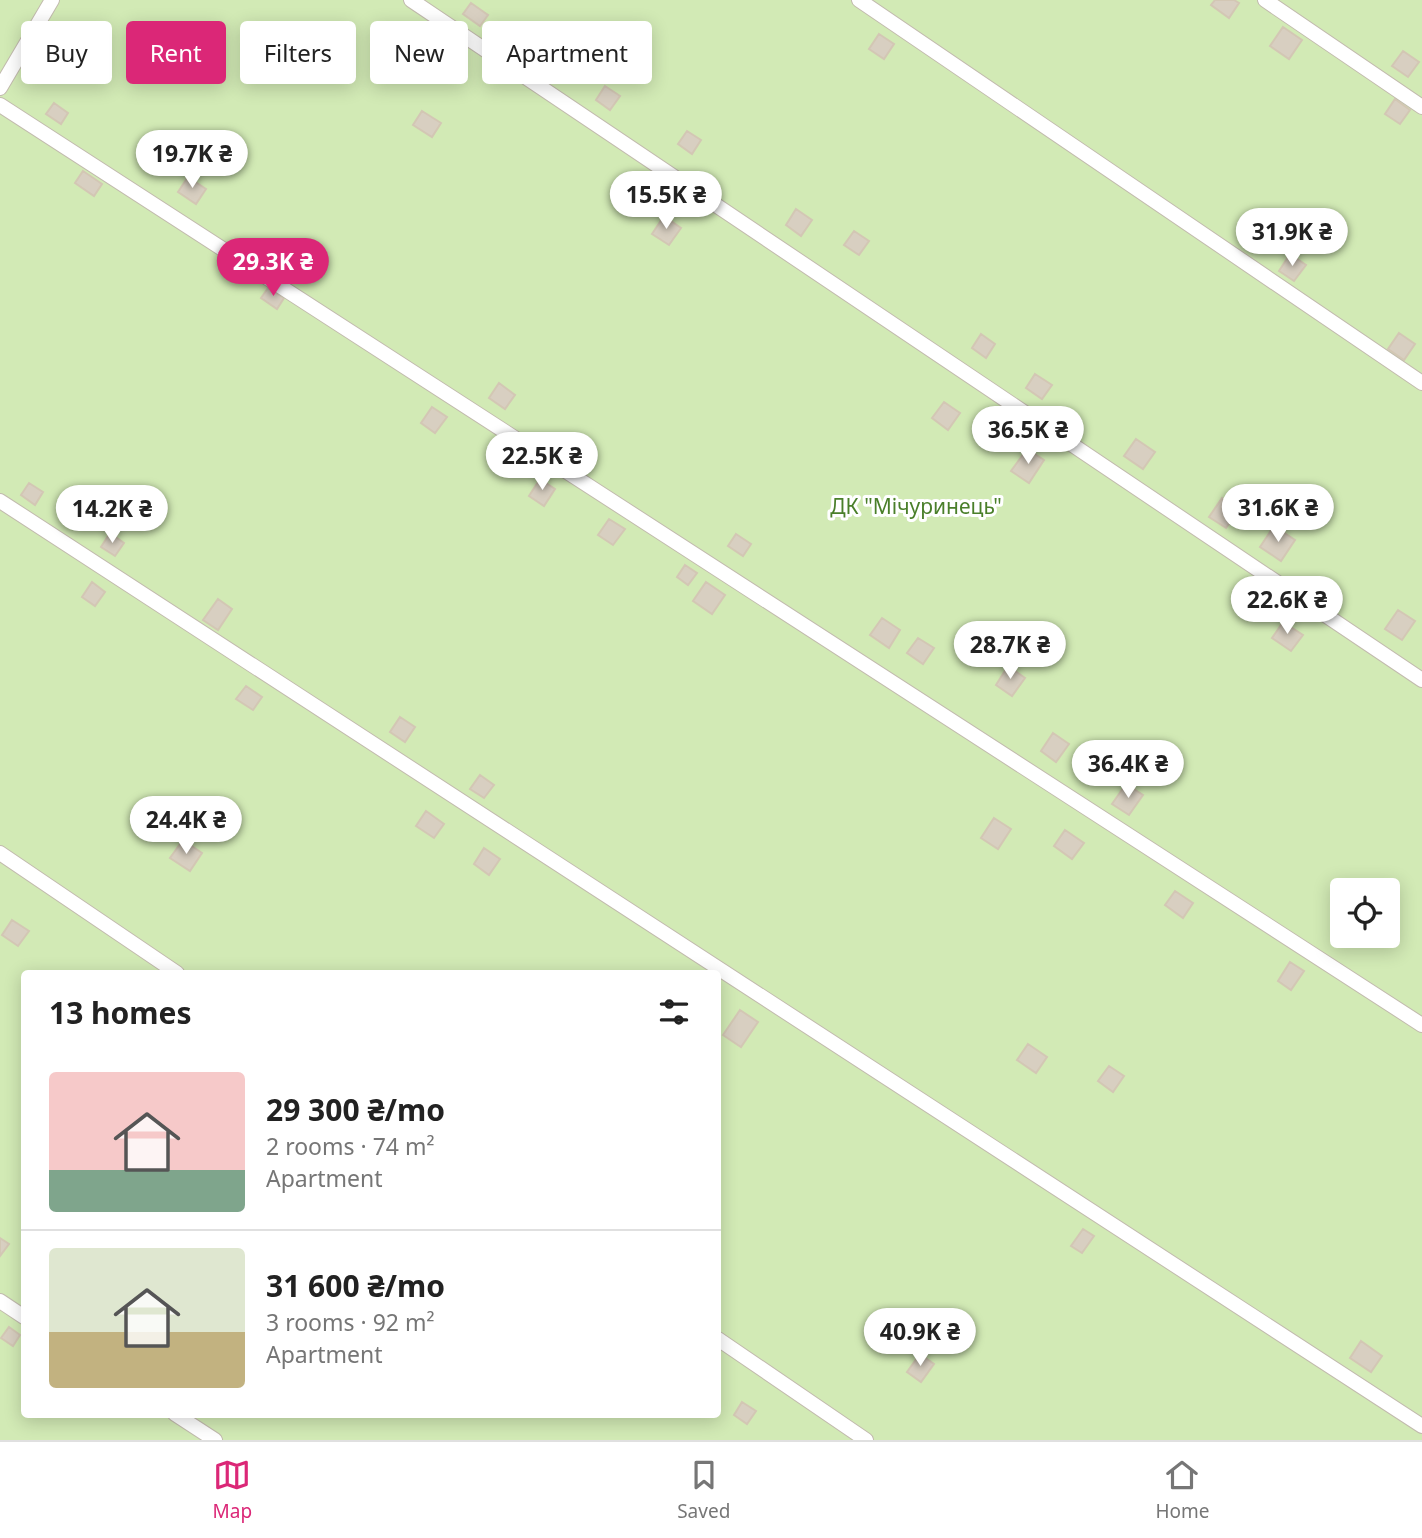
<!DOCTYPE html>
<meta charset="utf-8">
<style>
:root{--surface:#fff;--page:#f6f6f6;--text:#222;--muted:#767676;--line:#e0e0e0;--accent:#db2777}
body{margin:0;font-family:"Noto Sans",sans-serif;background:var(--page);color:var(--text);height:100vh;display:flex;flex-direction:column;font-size:26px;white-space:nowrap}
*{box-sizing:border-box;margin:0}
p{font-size:23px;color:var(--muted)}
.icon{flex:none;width:38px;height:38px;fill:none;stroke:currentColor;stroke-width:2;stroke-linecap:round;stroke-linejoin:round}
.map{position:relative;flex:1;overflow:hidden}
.panel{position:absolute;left:21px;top:970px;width:700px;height:448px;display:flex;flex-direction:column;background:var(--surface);border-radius:7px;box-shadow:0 4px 18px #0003}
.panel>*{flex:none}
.hud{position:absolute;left:21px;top:21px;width:700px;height:63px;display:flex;gap:14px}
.tools{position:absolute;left:1330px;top:878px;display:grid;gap:14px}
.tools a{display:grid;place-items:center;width:70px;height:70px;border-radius:7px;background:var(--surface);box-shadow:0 4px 18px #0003;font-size:35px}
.price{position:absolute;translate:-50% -60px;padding:0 16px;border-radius:24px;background:#fff;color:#222;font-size:23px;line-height:46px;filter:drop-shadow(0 2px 4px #0008)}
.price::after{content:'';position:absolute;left:50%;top:42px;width:21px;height:16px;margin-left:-10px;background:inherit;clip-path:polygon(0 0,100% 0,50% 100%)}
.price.current{background:var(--accent);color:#fff}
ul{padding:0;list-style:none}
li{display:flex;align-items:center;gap:21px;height:175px;padding:0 28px}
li+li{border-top:2px solid var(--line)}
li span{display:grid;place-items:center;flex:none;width:196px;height:140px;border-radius:7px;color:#555}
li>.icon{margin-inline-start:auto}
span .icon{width:84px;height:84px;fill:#fffc;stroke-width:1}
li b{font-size:30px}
h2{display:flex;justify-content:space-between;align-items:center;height:84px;padding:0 28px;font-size:30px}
.chip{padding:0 24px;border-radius:7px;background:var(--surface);box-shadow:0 4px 18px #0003;font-size:24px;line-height:63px}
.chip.current{background:var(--accent);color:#fff}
.menu{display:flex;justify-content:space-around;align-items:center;height:98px;border-top:2px solid var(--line);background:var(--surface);font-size:19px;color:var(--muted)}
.menu a{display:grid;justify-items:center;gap:4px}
.menu .current{color:var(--accent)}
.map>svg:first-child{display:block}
.green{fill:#d2eab5;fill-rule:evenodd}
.building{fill:#d8cfc1;stroke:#d3c7b4;stroke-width:2}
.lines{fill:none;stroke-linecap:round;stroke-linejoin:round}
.service-casing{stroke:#c2bbae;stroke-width:16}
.service{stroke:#fff;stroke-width:14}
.labels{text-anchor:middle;stroke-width:6;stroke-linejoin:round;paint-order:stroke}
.park-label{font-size:21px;fill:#4a7f2a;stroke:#fff}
</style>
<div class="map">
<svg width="1422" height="1440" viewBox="0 0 1422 1440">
<rect width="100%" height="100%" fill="#f6f3ec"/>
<!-- green -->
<path class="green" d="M0,0H1422V1440H0ZM1342,891H1388V936H1342ZM24,973H718V1414H24Z"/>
<!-- building -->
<path class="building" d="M1215,0H1234L1239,3L1229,18L1211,5Z
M471,3L488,15L480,26L463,14Z
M1283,27L1302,40L1289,59L1270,46Z
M879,34L894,44L884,59L869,49Z
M1403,51L1419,62L1408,77L1392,66Z
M605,86L620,96L610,110L596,100Z
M1395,99L1410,110L1400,124L1385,114Z
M54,103L68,113L61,124L46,114Z
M422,111L441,123L432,137L413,125Z
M687,131L701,140L692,154L678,144Z
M83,171L102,184L94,196L75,183Z
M188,177L206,189L196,204L178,192Z
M796,209L812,220L801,236L786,225Z
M664,216L681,228L669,245L652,234Z
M854,231L869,241L859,255L844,245Z
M1290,254L1306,265L1294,281L1279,271Z
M268,288L284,298L277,309L261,298Z
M1399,333L1415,344L1404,360L1388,349Z
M981,334L995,344L986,358L972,348Z
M1035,374L1052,385L1042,399L1026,388Z
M499,383L515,395L505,409L489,398Z
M944,402L960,413L948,430L932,418Z
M432,407L447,417L435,433L421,423Z
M1136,439L1155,452L1143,469L1124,456Z
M1027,449L1044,460L1029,483L1011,471Z
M540,479L555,489L544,506L529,496Z
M29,483L43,492L35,505L21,495Z
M1222,498L1239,510L1226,528L1209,517Z
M609,519L625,529L613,545L598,535Z
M1274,526L1295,540L1281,561L1260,547Z
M110,533L124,543L115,556L101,547Z
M736,534L751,544L743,556L728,546Z
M685,565L697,573L688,585L677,577Z
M92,582L105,592L95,606L82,597Z
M706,582L725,595L712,614L693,601Z
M218,599L232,609L218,630L203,620Z
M1398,610L1415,621L1402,640L1385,629Z
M882,618L900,630L889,648L870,635Z
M1283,622L1303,635L1291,651L1272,638Z
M918,638L934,648L923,664L907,653Z
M1008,666L1025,678L1012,696L996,685Z
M246,686L262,697L253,710L236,699Z
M400,717L415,727L405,742L390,732Z
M1053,733L1069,744L1056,762L1041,751Z
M480,775L494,785L484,798L470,789Z
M1126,784L1143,795L1129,815L1112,804Z
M426,811L444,824L434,838L416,826Z
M994,818L1011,829L998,849L981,838Z
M1065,830L1084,843L1072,859L1054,846Z
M183,840L202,853L190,871L170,858Z
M484,848L500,859L489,875L474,864Z
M1175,891L1193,903L1183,918L1165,905Z
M12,920L29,931L18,946L2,935Z
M1290,962L1304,971L1291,990L1278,981Z
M740,1010L758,1022L741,1047L723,1035Z
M1028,1044L1047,1057L1036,1073L1017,1060Z
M1109,1066L1124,1076L1113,1092L1098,1081Z
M1083,1229L1094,1236L1082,1253L1071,1246Z
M0,1238L9,1244L0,1256Z
M9,1327L20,1335L13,1346L1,1338Z
M1361,1341L1382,1356L1371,1372L1350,1358Z
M920,1354L934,1364L921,1382L907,1372Z
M742,1402L756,1411L747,1424L734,1415Z"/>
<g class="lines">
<defs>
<path id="service" d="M411,0L1422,680
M859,0L1422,383
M1265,0L1422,107
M0,88L52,0
M0,105L1422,1025
M0,501L1422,1426
M0,853L177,973
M0,1301L24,1317
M718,1339L866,1440
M175,1414L215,1440"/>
</defs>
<!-- service casing -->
<use href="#service" class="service-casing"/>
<!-- service -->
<use href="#service" class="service"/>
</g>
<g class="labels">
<!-- park labels -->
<g class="park-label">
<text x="916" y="514">ДК "Мічуринець"</text>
</g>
</g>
</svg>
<div class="tools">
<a><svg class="icon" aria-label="locate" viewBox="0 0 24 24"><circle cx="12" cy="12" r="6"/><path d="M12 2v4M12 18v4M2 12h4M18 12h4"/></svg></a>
</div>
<b class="price" style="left:192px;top:190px">19.7K ₴</b>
<b class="price" style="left:666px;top:231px">15.5K ₴</b>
<b class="price" style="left:1292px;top:268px">31.9K ₴</b>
<b class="price current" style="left:273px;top:298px">29.3K ₴</b>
<b class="price" style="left:1028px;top:466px">36.5K ₴</b>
<b class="price" style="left:542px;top:492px">22.5K ₴</b>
<b class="price" style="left:1278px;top:544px">31.6K ₴</b>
<b class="price" style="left:112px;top:545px">14.2K ₴</b>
<b class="price" style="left:1287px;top:636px">22.6K ₴</b>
<b class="price" style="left:1010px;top:681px">28.7K ₴</b>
<b class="price" style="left:1128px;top:800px">36.4K ₴</b>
<b class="price" style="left:186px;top:856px">24.4K ₴</b>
<b class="price" style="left:920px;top:1368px">40.9K ₴</b>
<div class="hud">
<a class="chip">Buy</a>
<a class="chip current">Rent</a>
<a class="chip">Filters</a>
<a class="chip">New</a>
<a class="chip">Apartment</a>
</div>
<section class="panel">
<h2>13 homes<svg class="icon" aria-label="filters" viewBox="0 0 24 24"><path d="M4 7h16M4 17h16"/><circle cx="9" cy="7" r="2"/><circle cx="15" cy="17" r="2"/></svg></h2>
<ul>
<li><span style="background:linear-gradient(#f6c9c9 70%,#7fa58c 0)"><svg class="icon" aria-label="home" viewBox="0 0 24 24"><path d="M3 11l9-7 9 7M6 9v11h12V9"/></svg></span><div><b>29 300 ₴/mo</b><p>2 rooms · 74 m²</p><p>Apartment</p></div></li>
<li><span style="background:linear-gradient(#dfe7d0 60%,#c2b280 0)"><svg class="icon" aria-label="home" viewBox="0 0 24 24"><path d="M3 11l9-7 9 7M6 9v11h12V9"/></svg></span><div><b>31 600 ₴/mo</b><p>3 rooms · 92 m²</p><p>Apartment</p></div></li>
</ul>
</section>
</div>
<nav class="menu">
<a class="current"><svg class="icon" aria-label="map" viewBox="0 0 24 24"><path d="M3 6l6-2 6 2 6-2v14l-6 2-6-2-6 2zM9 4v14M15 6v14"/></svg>Map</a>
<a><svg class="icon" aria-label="saved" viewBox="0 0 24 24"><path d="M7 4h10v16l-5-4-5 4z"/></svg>Saved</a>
<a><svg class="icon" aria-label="home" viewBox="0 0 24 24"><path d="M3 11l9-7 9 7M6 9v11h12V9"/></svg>Home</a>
</nav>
